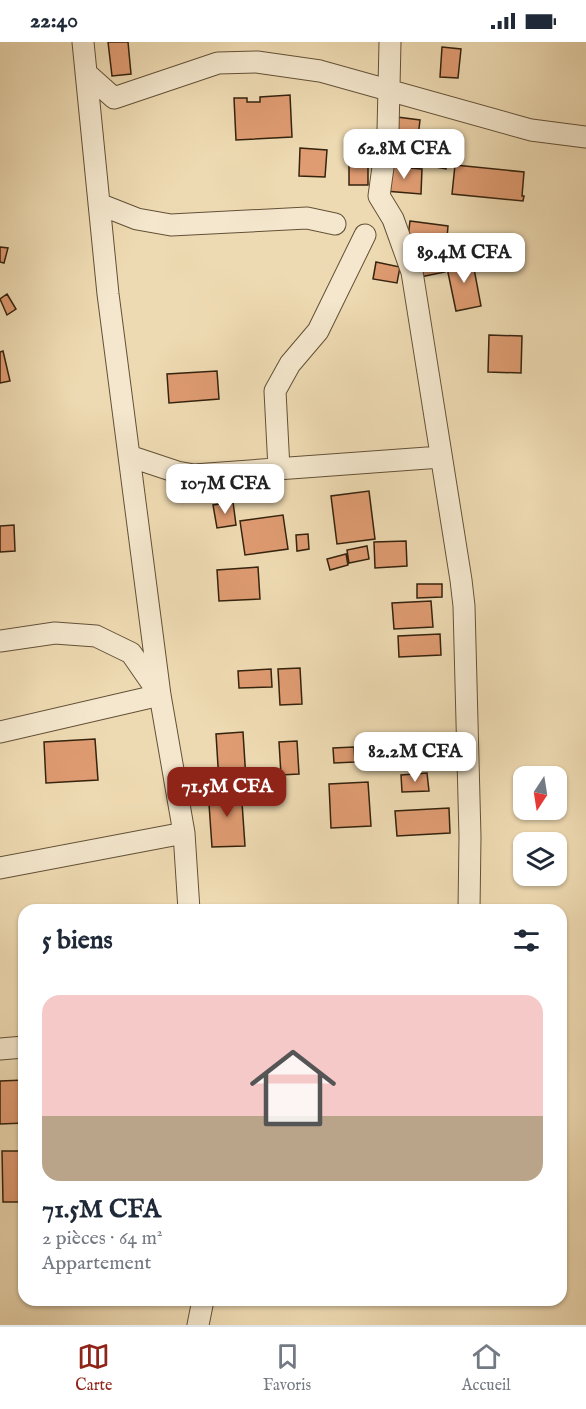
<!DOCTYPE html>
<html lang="fr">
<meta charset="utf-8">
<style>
:root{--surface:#fff;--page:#f6f6f7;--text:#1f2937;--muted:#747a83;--line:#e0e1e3;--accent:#8f2418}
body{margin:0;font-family:"IM FELL English",serif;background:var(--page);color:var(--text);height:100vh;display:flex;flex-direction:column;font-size:22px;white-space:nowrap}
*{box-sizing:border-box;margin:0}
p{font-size:20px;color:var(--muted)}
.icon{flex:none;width:33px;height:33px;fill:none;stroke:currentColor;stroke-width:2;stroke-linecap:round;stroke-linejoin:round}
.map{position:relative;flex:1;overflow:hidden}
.sheet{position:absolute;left:18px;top:862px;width:549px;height:402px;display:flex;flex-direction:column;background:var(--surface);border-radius:18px;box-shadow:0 2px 4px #0004}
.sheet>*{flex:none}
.needle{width:39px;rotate:192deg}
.buttons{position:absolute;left:513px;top:724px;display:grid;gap:12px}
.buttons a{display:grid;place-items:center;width:54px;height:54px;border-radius:12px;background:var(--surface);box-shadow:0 2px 4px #0004;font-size:30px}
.price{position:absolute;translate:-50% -51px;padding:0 14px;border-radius:12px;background:#fff;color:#222;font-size:20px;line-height:39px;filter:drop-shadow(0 2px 3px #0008)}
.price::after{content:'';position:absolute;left:50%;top:36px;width:18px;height:14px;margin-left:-9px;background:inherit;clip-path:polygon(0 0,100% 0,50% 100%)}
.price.on{background:var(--accent);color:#fff}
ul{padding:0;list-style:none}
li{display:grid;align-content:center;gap:12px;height:318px;padding:0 24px}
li+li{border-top:2px solid var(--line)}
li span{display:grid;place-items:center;height:186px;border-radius:18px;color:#555}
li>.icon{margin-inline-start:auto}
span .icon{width:108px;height:108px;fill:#fffc;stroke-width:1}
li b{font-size:26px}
h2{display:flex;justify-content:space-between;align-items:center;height:72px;padding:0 24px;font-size:26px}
.status{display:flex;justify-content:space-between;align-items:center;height:42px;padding:0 30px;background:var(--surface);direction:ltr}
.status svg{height:16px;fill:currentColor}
.tab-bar{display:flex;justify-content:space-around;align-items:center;height:84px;border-top:2px solid var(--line);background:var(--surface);font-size:16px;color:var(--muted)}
.tab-bar a{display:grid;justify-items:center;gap:3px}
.tab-bar .on{color:var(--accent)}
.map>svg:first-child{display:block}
.building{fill:#df9b71;stroke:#35230e;stroke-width:1.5}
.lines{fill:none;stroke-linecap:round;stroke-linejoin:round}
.minor-casing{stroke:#635137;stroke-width:23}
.minor{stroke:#f4e7cd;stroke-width:21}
</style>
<div class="status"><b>22:40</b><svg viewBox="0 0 49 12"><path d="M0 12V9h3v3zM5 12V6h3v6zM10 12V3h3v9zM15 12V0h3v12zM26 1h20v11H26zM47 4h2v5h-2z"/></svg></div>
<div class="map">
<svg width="586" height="1283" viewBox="0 0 586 1283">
<rect width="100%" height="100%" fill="#eedab2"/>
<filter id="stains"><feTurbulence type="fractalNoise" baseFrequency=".00333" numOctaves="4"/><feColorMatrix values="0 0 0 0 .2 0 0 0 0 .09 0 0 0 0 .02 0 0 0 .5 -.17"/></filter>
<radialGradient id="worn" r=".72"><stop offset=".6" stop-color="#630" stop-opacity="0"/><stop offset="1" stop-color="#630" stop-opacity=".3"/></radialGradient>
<!-- building -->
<path class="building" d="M108,0H128L131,32L112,34Z
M442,5L461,7L458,36L440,35Z
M290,53L292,95L236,98L234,56H247V60H260V55Z
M397,75L420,78L415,121L392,119Z
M421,91L452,97L446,127L418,122Z
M300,106L327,108L325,135L299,134Z
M349,110H368V143H349Z
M455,123L524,130L522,154H524L523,159L452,152Z
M387,124L422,127L421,152L385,149Z
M410,179L448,184L446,208L407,203Z
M0,205L8,206L4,221L0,220Z
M443,216L445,230L415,236L412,222Z
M472,216L481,264L456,269L446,221Z
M376,220L400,225L397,241L373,237Z
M7,252L16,267L7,273L0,257Z
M489,293L522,294L521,331L488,330Z
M3,309L10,339L0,341V310Z
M217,329L219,357L169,361L167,332Z
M369,449L375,497L337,502L331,454Z
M233,460L236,483L217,486L213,463Z
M283,473L288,507L245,513L240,479Z
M14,483L15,509L0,510V484Z
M308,492L309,507L297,509L296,493Z
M406,499L407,524L375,526L374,500Z
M367,504L369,517L349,521L347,508Z
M346,512L348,523L330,528L327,517Z
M258,525L260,557L219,559L217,528Z
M417,542H442V555L417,556Z
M431,559L433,585L394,587L392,561Z
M440,592L441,613L399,615L398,594Z
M300,626L302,662L280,663L278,627Z
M271,627L272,645L239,646L238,629Z
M243,690L246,738L219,740L216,692Z
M95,697L98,738L46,741L44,700Z
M297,699L299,732L281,733L279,700Z
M354,705L355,720L334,721L333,706Z
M427,731L429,749L402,750L401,733Z
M368,740L371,784L331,786L329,742Z
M241,746L245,804L212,805L208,748Z
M449,766L450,791L397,794L395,769Z
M24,1038V1081L0,1082V1039Z
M2,1109H24V1160H3Z"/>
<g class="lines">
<defs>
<path id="minor" d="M83,0L108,252L160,653L184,791L189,868
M390,0L388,89L379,154L393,177L412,230L461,538L464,564L470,795L469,868
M86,31L114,56L218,21L257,20L320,29L531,88L586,95
M99,162L137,177L171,183L307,176L335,182
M129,414L177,430L194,433L441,415
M279,427L275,349L290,322L318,289L365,193
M0,599L55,591L96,594L131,611L158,650
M0,690L160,653
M0,826L184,791
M0,1007L24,1005
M198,1283L203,1258"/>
</defs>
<!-- minor casing -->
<use href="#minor" class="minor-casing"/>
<!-- minor -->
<use href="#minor" class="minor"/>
</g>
<rect width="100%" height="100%" filter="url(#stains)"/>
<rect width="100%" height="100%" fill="url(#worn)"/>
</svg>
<div class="buttons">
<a><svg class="needle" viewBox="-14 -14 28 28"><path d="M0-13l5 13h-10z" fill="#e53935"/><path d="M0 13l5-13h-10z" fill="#747a83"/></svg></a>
<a><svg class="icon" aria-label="layers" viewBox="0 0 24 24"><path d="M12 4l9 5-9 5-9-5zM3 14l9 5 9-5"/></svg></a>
</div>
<b class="price" style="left:404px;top:138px">62.8M CFA</b>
<b class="price" style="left:464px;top:242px">89.4M CFA</b>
<b class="price" style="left:225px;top:473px">107M CFA</b>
<b class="price" style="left:415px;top:741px">82.2M CFA</b>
<b class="price on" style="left:227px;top:776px">71.5M CFA</b>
<section class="sheet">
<h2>5 biens<svg class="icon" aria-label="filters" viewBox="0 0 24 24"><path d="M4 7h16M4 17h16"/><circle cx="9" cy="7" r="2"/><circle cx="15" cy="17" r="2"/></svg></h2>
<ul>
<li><span style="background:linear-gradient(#f6c9c9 65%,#b9a48a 0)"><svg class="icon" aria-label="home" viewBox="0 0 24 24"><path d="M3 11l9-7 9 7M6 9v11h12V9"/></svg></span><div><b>71.5M CFA</b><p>2 pièces · 64 m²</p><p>Appartement</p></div></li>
</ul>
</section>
</div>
<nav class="tab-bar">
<a class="on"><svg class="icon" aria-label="map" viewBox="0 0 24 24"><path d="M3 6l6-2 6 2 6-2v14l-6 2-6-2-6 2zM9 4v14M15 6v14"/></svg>Carte</a>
<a><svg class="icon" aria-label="saved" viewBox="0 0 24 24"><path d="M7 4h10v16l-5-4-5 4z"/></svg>Favoris</a>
<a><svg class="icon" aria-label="home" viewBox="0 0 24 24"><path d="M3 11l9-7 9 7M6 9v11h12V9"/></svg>Accueil</a>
</nav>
